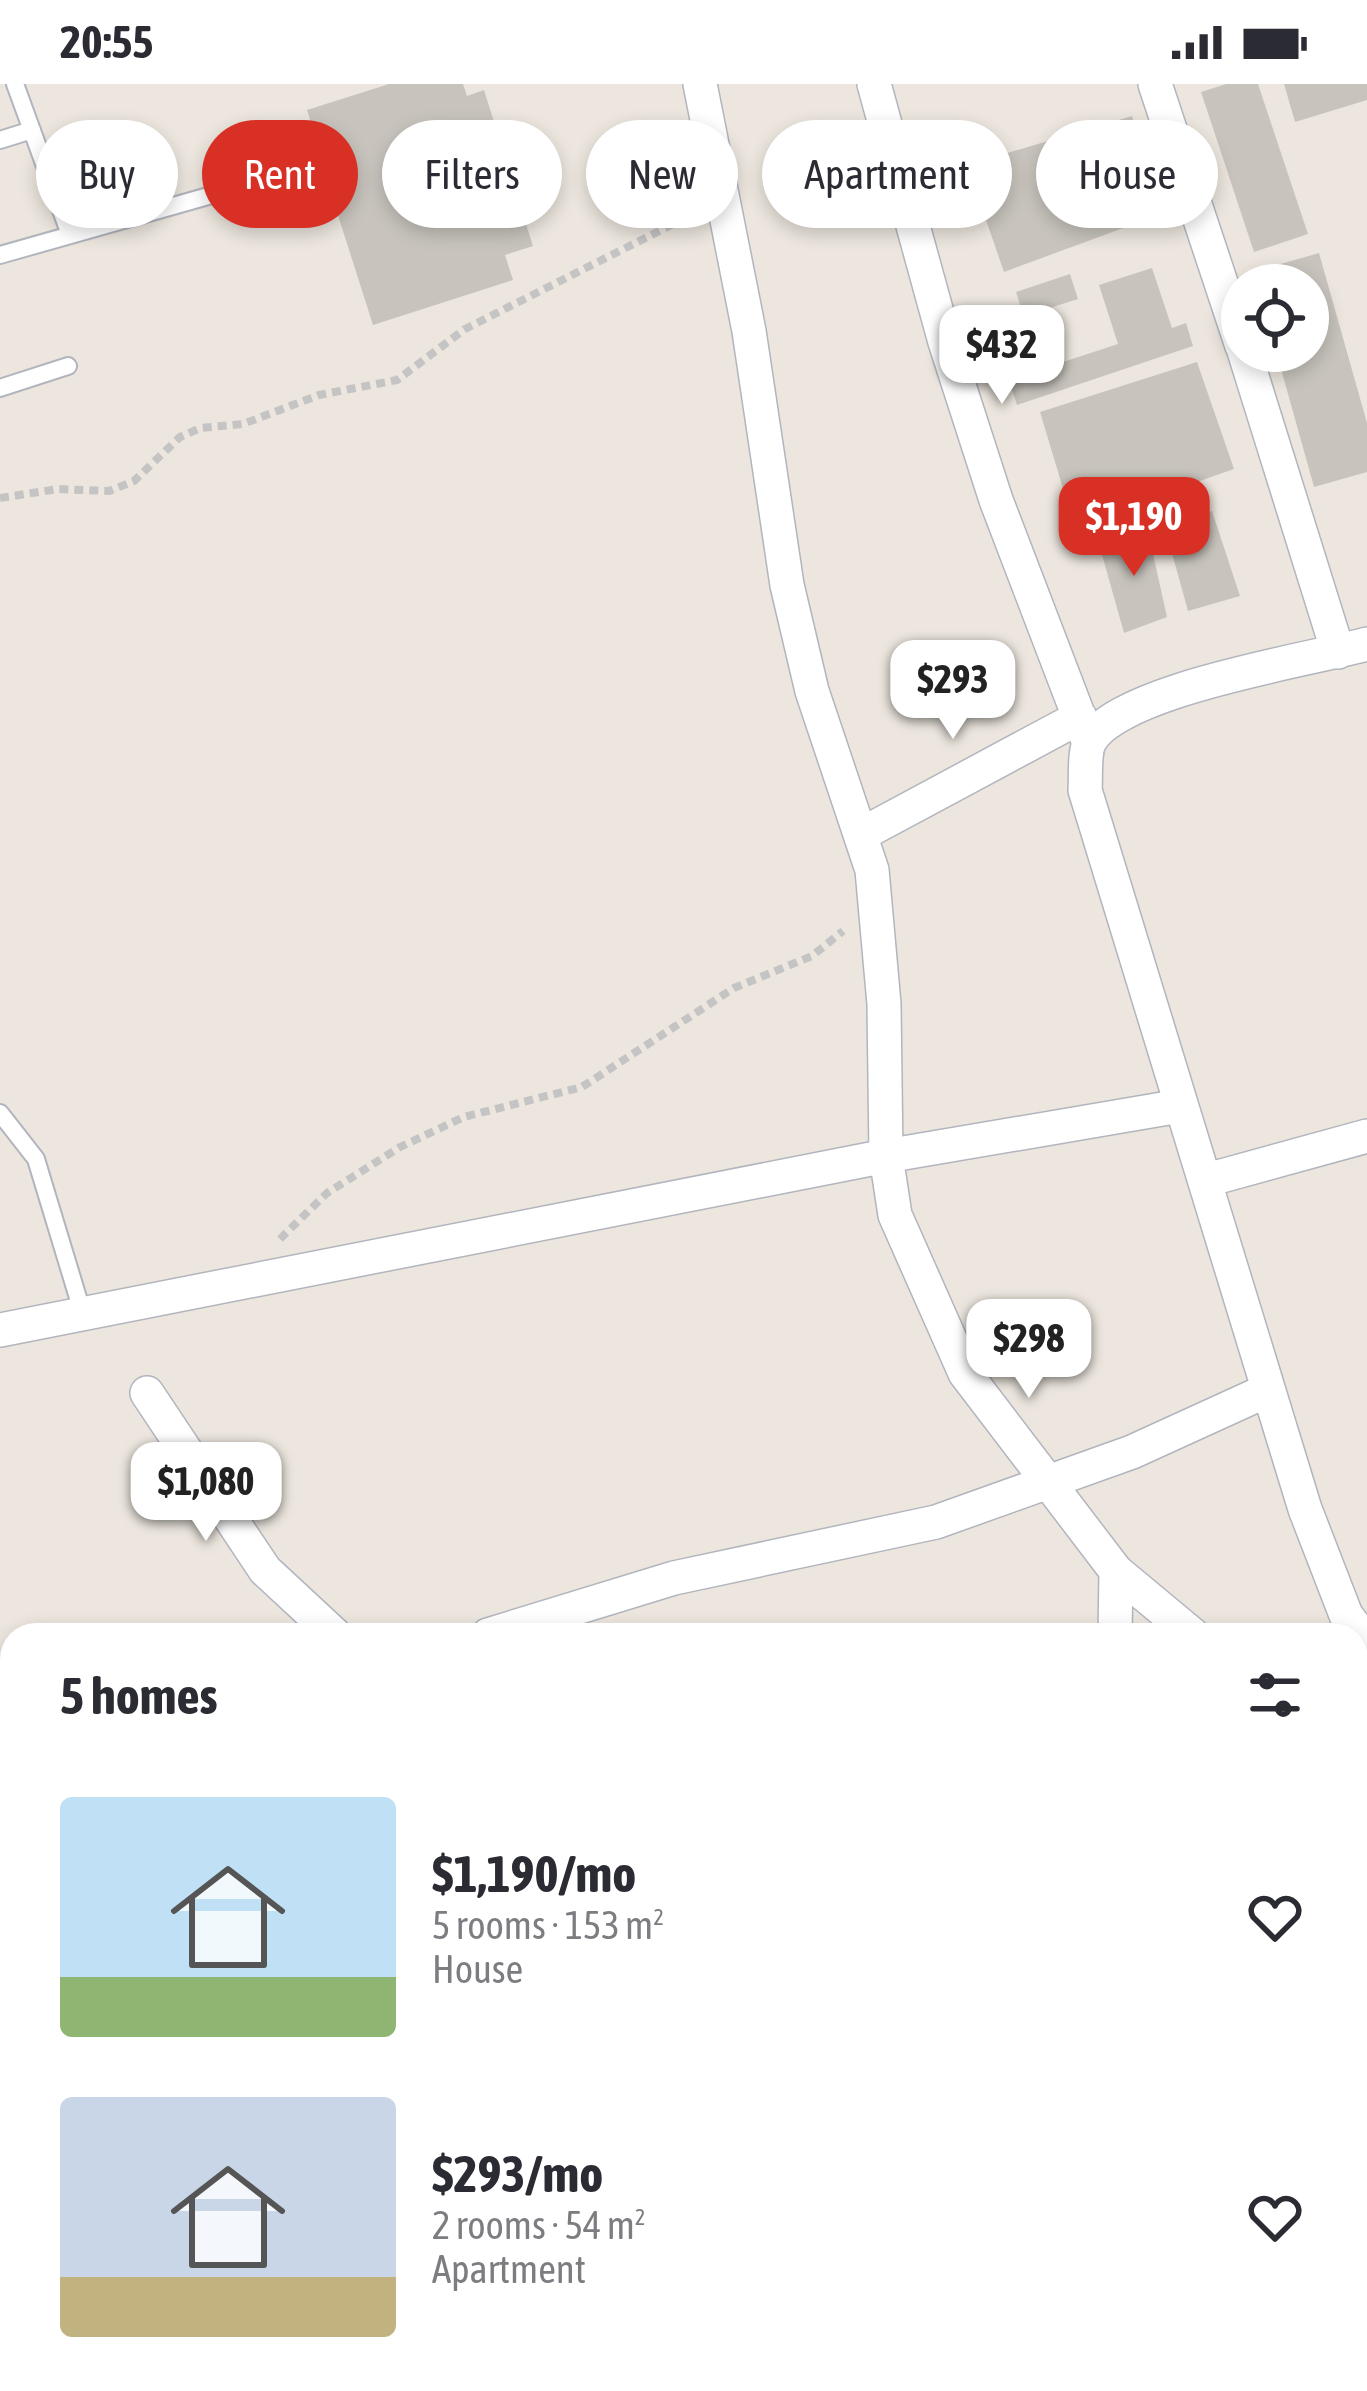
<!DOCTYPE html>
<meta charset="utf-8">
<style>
:root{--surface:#fff;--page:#f7f7f7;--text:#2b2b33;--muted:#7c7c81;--accent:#d93025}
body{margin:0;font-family:"Asap Condensed",sans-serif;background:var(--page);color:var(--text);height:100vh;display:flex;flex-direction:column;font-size:45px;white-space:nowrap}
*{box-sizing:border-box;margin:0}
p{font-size:39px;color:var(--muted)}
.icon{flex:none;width:66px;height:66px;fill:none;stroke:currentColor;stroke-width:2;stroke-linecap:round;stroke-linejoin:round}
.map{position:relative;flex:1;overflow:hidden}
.panel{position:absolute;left:0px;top:1539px;width:1368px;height:768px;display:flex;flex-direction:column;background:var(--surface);border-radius:36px 36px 0 0;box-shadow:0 6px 18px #0003}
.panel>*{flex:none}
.banner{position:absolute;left:36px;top:36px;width:1296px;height:108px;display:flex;gap:24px}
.fabs{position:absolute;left:1221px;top:180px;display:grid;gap:24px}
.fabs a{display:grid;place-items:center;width:108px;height:108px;border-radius:50%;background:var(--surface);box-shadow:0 6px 18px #0003;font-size:60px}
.price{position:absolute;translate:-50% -102px;padding:0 27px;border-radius:24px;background:#fff;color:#222;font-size:39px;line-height:78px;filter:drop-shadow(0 3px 6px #0008)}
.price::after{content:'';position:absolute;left:50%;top:72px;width:36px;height:27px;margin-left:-18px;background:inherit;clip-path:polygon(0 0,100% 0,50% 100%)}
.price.on{background:var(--accent);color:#fff}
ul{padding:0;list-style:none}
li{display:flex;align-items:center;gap:36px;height:300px;padding:0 60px}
li span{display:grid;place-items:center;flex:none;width:336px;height:240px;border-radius:12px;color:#555}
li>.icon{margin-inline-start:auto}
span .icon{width:144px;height:144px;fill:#fffc;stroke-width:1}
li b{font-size:51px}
h2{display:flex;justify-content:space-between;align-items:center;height:144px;padding:0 60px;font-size:51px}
.pill{padding:0 42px;border-radius:54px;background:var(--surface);box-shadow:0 6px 18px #0003;font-size:42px;line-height:108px}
.pill.on{background:var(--accent);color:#fff}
.status{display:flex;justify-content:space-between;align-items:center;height:84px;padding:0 60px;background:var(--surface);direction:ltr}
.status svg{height:33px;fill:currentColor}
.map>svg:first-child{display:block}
.building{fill:#c8c4bd}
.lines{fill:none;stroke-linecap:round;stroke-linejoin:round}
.lane-casing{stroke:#b2b5be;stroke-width:20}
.street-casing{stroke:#b2b5be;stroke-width:36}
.path{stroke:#c4c4c4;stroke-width:8;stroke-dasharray:9 6;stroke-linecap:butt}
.lane{stroke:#fff;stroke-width:16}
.street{stroke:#fff;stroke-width:33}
</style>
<div class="status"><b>20:55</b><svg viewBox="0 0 49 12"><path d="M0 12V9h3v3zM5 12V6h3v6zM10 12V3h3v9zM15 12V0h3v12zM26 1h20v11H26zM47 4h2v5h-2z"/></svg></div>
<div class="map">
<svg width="1367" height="2307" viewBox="0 0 1367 2307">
<rect width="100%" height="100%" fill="#ece6de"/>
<!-- building -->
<path class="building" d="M389,0H463L467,12L484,6L533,162L505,171L513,196L373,241L336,125L313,133L291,62L316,54L307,26Z
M1226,0H1258L1308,150L1254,168L1201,8Z
M1284,0H1367V16L1295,38Z
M1132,32L1161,130L1004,188L967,81Z
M1319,169L1367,339V388L1314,403L1276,267H1308V201H1257L1253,188Z
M1152,184L1172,244L1186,239L1193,262L1017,321L1009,297L1041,286L1016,208L1070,190L1078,215L1037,228V246L1048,242L1060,279L1118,260L1099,201Z
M1197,278L1234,385L1074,441L1040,328Z
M1212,427L1240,512L1188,527L1165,444Z
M1147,443L1167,533L1124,549L1099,460Z"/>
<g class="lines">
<defs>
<path id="lane" d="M15,0L69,148
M0,56L32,46
M0,171L286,90
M0,304L68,282
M0,1029L36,1075L82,1227"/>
<path id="street" d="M700,0L749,247L787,501L812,607L872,786L884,920L886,1072L895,1131L965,1289L1116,1487L1193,1551
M874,0L945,258L996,416L1089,659
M1155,0L1242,262
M1244,267L1338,568
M1367,560C1309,576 1114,606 1089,659C1084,671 1086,693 1085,706L1305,1425L1346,1531L1367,1559
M862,750L1080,633
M1207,1096L1367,1052
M0,1246L886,1072L1180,1022
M147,1309L265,1486L335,1551
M488,1551L674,1494L936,1438L1132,1368L1268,1306
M1115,1551L1116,1487
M0,1871L12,1885
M1356,2136L1367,2143
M466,2295L480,2307
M1085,2295L1087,2307
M793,2307L801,2295"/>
</defs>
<!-- lane casing -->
<use href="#lane" class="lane-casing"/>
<!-- street casing -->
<use href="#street" class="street-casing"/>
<!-- path -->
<path class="path" d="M0,414L58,405L109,407L134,397L180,353L200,344L243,340L319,311L397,296L465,245L691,131
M280,1155L327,1109L400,1063L464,1033L582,1003L734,904L812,872L843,847
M1137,2295L1138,2307
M1170,2307L1175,2295"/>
<!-- lane -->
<use href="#lane" class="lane"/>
<!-- street -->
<use href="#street" class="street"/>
</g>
</svg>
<div class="fabs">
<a><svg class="icon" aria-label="locate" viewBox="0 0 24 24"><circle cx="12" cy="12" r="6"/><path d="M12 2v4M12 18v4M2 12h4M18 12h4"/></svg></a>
</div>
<b class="price" style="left:1002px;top:323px">$432</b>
<b class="price on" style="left:1134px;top:495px">$1,190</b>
<b class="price" style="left:953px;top:658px">$293</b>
<b class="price" style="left:1029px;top:1317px">$298</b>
<b class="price" style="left:206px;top:1460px">$1,080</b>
<div class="banner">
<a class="pill">Buy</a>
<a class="pill on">Rent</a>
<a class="pill">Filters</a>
<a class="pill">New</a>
<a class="pill">Apartment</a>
<a class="pill">House</a>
</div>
<section class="panel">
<h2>5 homes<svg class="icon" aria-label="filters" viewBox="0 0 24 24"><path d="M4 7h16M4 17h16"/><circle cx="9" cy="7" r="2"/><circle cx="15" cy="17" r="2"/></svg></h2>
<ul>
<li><span style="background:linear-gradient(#bfe0f5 75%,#8fb573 0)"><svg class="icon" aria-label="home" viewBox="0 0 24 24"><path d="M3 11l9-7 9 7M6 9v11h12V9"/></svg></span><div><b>$1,190/mo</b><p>5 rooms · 153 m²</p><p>House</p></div><svg class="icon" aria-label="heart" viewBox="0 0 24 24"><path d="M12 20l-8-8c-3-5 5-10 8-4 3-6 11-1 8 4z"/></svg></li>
<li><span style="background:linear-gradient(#c9d6e8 75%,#c2b280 0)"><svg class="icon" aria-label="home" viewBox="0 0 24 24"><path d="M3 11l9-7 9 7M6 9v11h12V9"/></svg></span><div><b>$293/mo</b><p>2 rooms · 54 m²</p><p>Apartment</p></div><svg class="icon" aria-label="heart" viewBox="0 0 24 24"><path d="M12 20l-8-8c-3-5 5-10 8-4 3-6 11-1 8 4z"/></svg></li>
</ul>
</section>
</div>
